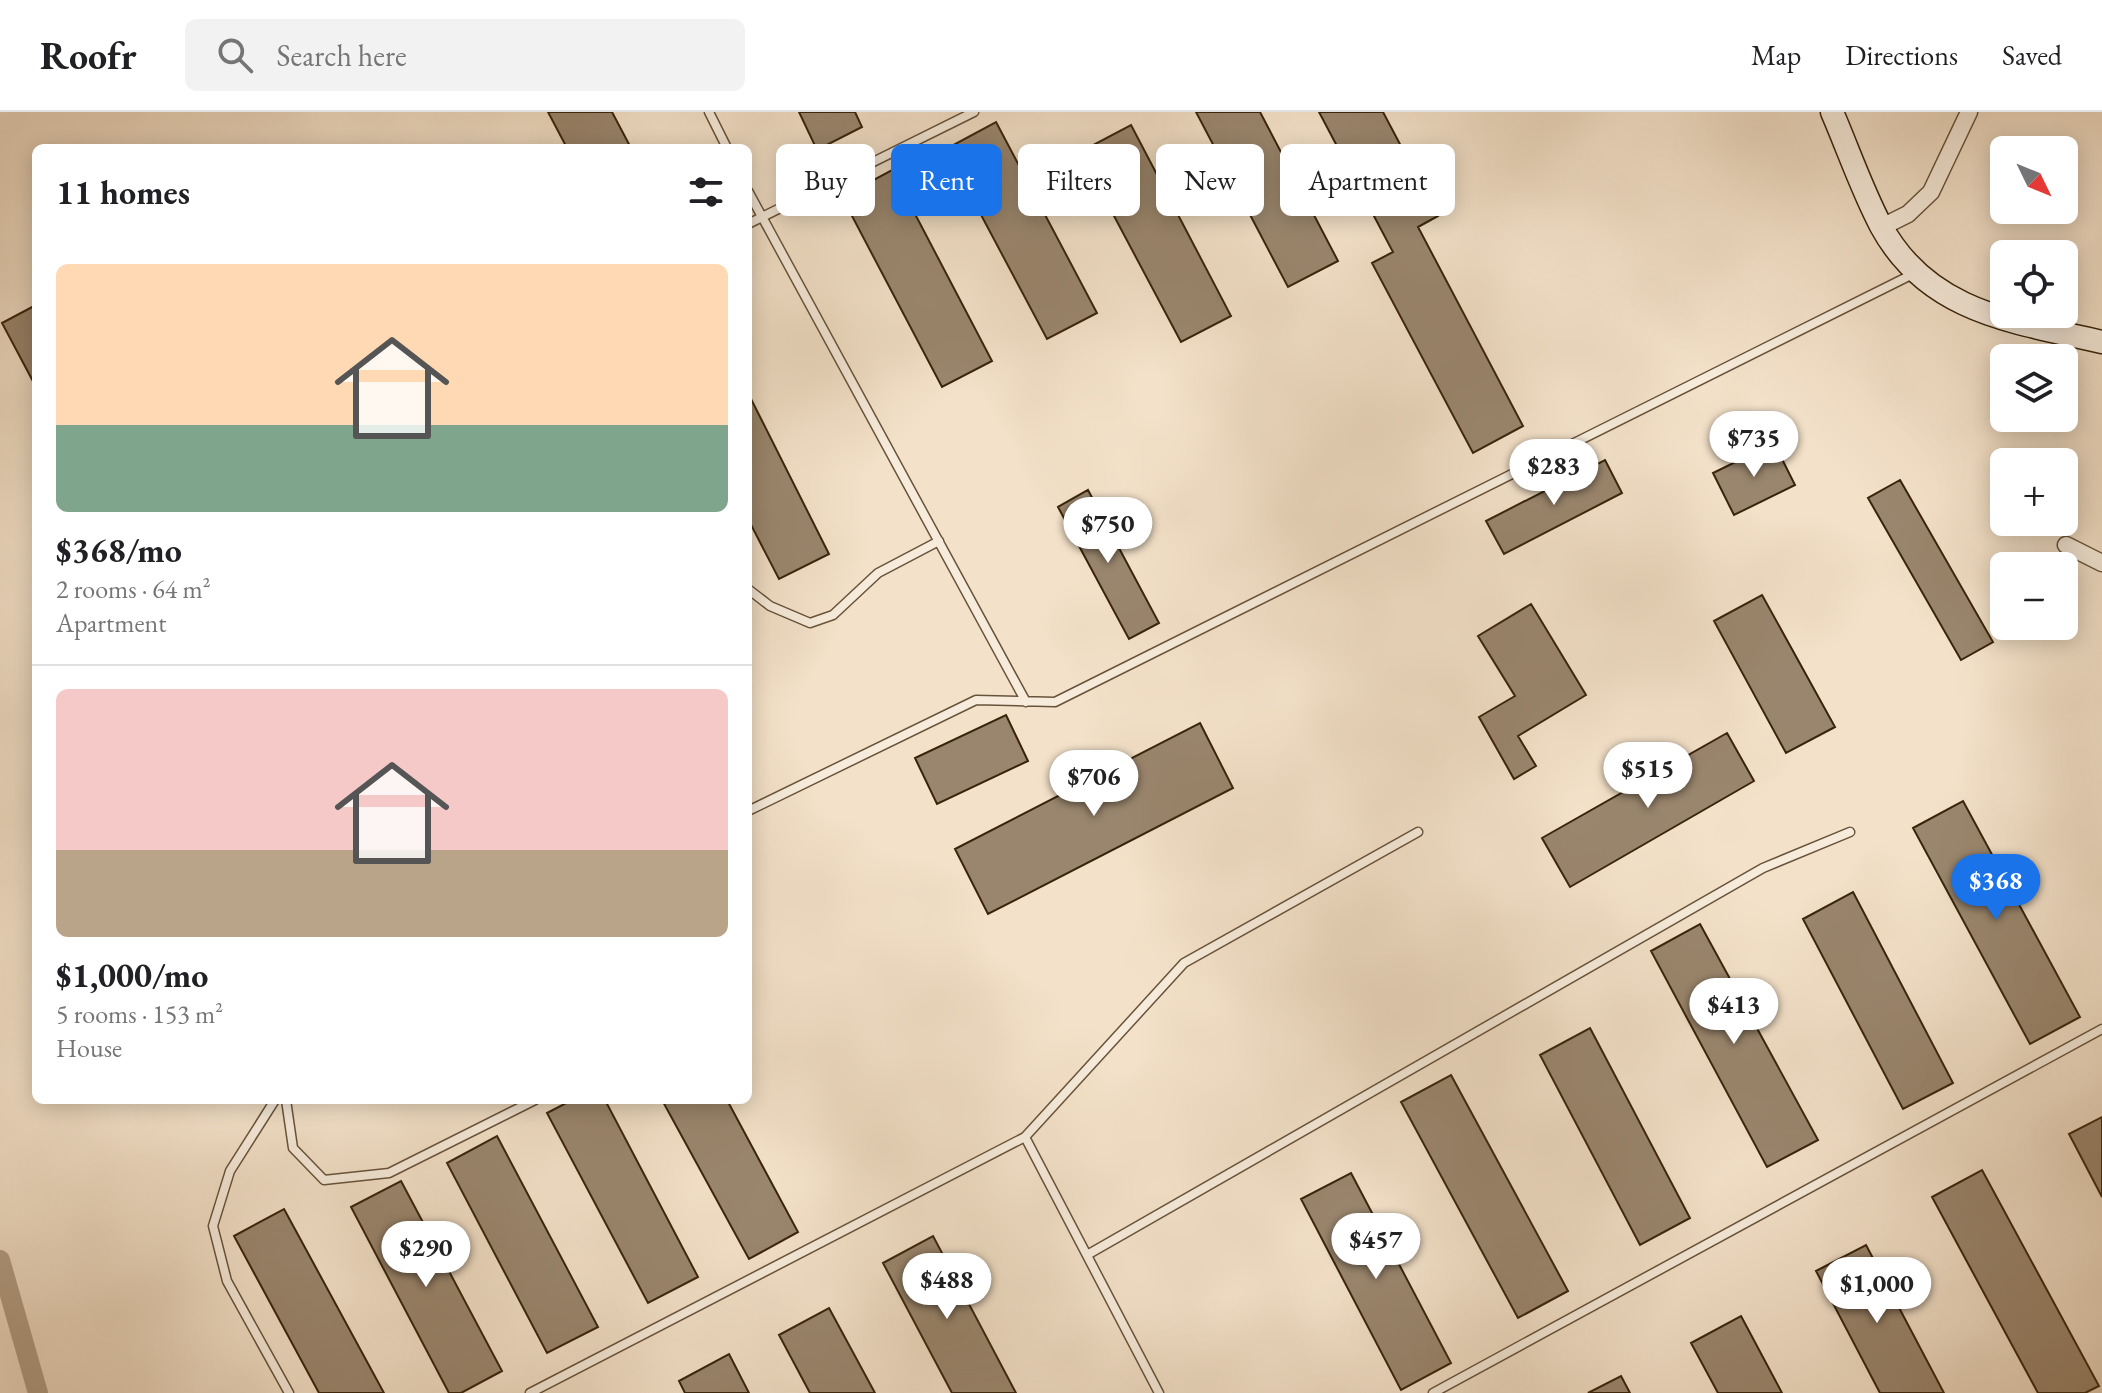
<!DOCTYPE html>
<meta charset="utf-8">
<style>
:root{--surface:#fff;--page:#f2f2f2;--text:#202124;--muted:#757577;--line:#e0e0e0;--accent:#1a73e8}
body{margin:0;font-family:"EB Garamond",serif;background:var(--page);color:var(--text);height:100vh;display:flex;flex-direction:column;font-size:30px;white-space:nowrap}
*{box-sizing:border-box;margin:0}
p{font-size:26px;color:var(--muted)}
.icon{flex:none;width:44px;height:44px;fill:none;stroke:currentColor;stroke-width:2;stroke-linecap:round;stroke-linejoin:round}
.map{position:relative;flex:1;overflow:hidden}
.drawer{position:absolute;left:32px;top:32px;width:720px;height:960px;display:flex;flex-direction:column;background:var(--surface);border-radius:12px;box-shadow:0 4px 20px #0003}
.drawer>*{flex:none}
.banner{position:absolute;left:776px;top:32px;width:760px;height:72px;display:flex;gap:16px}
.needle{width:52px;rotate:133deg}
.tools{position:absolute;left:1990px;top:24px;display:grid;gap:16px}
.tools a{display:grid;place-items:center;width:88px;height:88px;border-radius:12px;background:var(--surface);box-shadow:0 4px 20px #0003;font-size:40px}
.price{position:absolute;translate:-50% -68px;padding:0 18px;border-radius:28px;background:#fff;color:#222;font-size:26px;line-height:52px;filter:drop-shadow(0 2px 4px #0008)}
.price::after{content:'';position:absolute;left:50%;top:48px;width:24px;height:18px;margin-left:-12px;background:inherit;clip-path:polygon(0 0,100% 0,50% 100%)}
.price.on{background:var(--accent);color:#fff}
ul{padding:0;list-style:none}
li{display:grid;align-content:center;gap:16px;height:424px;padding:0 24px}
li+li{border-top:2px solid var(--line)}
li span{display:grid;place-items:center;height:248px;border-radius:12px;color:#555}
li>.icon{margin-inline-start:auto}
span .icon{width:144px;height:144px;fill:#fffc;stroke-width:1}
li b{font-size:34px}
h2{display:flex;justify-content:space-between;align-items:center;height:96px;padding:0 24px;font-size:34px}
.pill{padding:0 28px;border-radius:12px;background:var(--surface);box-shadow:0 4px 20px #0003;font-size:28px;line-height:72px}
.pill.on{background:var(--accent);color:#fff}
header{display:flex;align-items:center;gap:48px;box-sizing:border-box;height:112px;padding:0 40px;background:var(--surface);border-bottom:2px solid var(--line)}
header strong{font-size:38px}
nav{display:flex;gap:44px;margin-inline-start:auto;font-size:28px}
.search{width:560px;height:72px;background:var(--page);display:flex;align-items:center;gap:20px;box-sizing:border-box;padding:0 28px;border-radius:12px;color:var(--muted);font-size:30px}
.map>svg:first-child{display:block}
.lines{fill:none;stroke-linecap:round;stroke-linejoin:round}
.canal{stroke:#b4a188;stroke-width:20}
.building{fill:#9a866e;stroke:#39240b;stroke-width:2}
.lane-casing{stroke:#68533a;stroke-width:11}
.street-casing{stroke:#68533a;stroke-width:19}
.secondary-casing{stroke:#39240b;stroke-width:25}
.lane{stroke:#f7ecdc;stroke-width:8}
.street{stroke:#f7ecdc;stroke-width:16}
.secondary{stroke:#f7ecdc;stroke-width:22}
</style>
<header>
<strong>Roofr</strong>
<div class="search"><svg class="icon" aria-label="search" viewBox="0 0 24 24"><circle cx="10" cy="10" r="6"/><path d="M15 15l6 6"/></svg>Search here</div>
<nav><a>Map</a><a>Directions</a><a>Saved</a></nav>
</header>
<div class="map">
<svg width="2102" height="1281" viewBox="0 0 2102 1281">
<rect width="100%" height="100%" fill="#f3e1c9"/>
<filter id="stains"><feTurbulence type="fractalNoise" baseFrequency=".0025" numOctaves="4"/><feColorMatrix values="0 0 0 0 .2 0 0 0 0 .09 0 0 0 0 .02 0 0 0 .5 -.17"/></filter>
<radialGradient id="worn" r=".72"><stop offset=".6" stop-color="#630" stop-opacity="0"/><stop offset="1" stop-color="#630" stop-opacity=".3"/></radialGradient>
<g class="lines">
<!-- canal -->
<path class="canal" d="M0,1148L38,1281"/>
</g>
<!-- building -->
<path class="building" d="M548,0H612L631,36H567Z
M799,0H855L862,15L817,38Z
M1196,0H1260L1338,149L1288,175Z
M1319,0H1383L1438,104L1418,115L1523,314L1473,341L1372,151L1393,140Z
M996,10L1097,201L1047,227L946,37Z
M1131,13L1231,204L1181,230L1080,40Z
M892,58L992,249L942,275L842,85Z
M36,193V275L2,211Z
M748,281L829,442L779,467L748,407Z
M1774,331L1795,373L1734,403L1713,361Z
M1605,348L1622,381L1504,442L1486,409Z
M1900,368L1993,530L1961,548L1868,386Z
M1088,378L1159,511L1129,527L1058,395Z
M1762,483L1835,615L1786,641L1714,509Z
M1531,492L1586,583L1518,624L1536,654L1514,667L1479,605L1515,584L1478,524Z
M1006,603L1028,649L937,692L915,646Z
M1200,611L1233,676L988,802L955,737Z
M1727,621L1754,669L1570,775L1542,726Z
M1963,689L2080,905L2030,932L1913,716Z
M1853,780L1953,971L1903,997L1803,807Z
M1700,812L1818,1028L1767,1055L1651,839Z
M1590,916L1690,1106L1640,1133L1540,943Z
M1451,963L1568,1179L1518,1206L1401,990Z
M572,988H605L698,1165L648,1191L547,1001Z
M662,988H727L798,1120L749,1147Z
M2102,1005V1085L2069,1022Z
M497,1024L598,1215L547,1241L447,1051Z
M1982,1058L2099,1274L2085,1281H2038L1932,1085Z
M1351,1061L1451,1251L1401,1278L1301,1087Z
M401,1069L502,1259L461,1281H449L351,1095Z
M284,1097L384,1281H319L234,1124Z
M933,1124L1016,1281H952L883,1151Z
M1866,1133L1944,1281H1880L1816,1159Z
M829,1196L875,1281H810L779,1223Z
M1741,1204L1782,1281H1718L1691,1231Z
M729,1242L749,1281H685L679,1269Z
M1621,1264L1630,1281H1588Z"/>
<g class="lines">
<defs>
<path id="lane" d="M709,0L727,36
M748,79L1026,590
M748,112L974,0
M748,477L770,494L810,511L833,503L878,461L939,429
M748,699L976,588L1055,590L1915,161
M275,988L230,1059L213,1114L227,1169L289,1281
M286,988L293,1036L324,1068L389,1061L535,988
M1025,1025L1159,1281
M1087,1143L1763,756L1850,720
M530,1281L1025,1025L1184,851L1418,720
M1433,1281L2102,917"/>
<path id="street" d="M1882,115L1908,102L1931,80L1969,0
M2066,433L2102,451"/>
<path id="secondary" d="M1832,0C1848,37 1862,78 1881,114C1928,201 2015,210 2102,230"/>
</defs>
<!-- lane casing -->
<use href="#lane" class="lane-casing"/>
<!-- street casing -->
<use href="#street" class="street-casing"/>
<!-- secondary casing -->
<use href="#secondary" class="secondary-casing"/>
<!-- lane -->
<use href="#lane" class="lane"/>
<!-- street -->
<use href="#street" class="street"/>
<!-- secondary -->
<use href="#secondary" class="secondary"/>
</g>
<rect width="100%" height="100%" filter="url(#stains)"/>
<rect width="100%" height="100%" fill="url(#worn)"/>
</svg>
<div class="tools">
<a><svg class="needle" viewBox="-14 -14 28 28"><path d="M0-13l5 13h-10z" fill="#e53935"/><path d="M0 13l5-13h-10z" fill="#757577"/></svg></a>
<a><svg class="icon" aria-label="locate" viewBox="0 0 24 24"><circle cx="12" cy="12" r="6"/><path d="M12 2v4M12 18v4M2 12h4M18 12h4"/></svg></a>
<a><svg class="icon" aria-label="layers" viewBox="0 0 24 24"><path d="M12 4l9 5-9 5-9-5zM3 14l9 5 9-5"/></svg></a>
<a>+</a>
<a>−</a>
</div>
<b class="price" style="left:1754px;top:367px">$735</b>
<b class="price" style="left:1554px;top:395px">$283</b>
<b class="price" style="left:1108px;top:453px">$750</b>
<b class="price" style="left:1648px;top:698px">$515</b>
<b class="price" style="left:1094px;top:706px">$706</b>
<b class="price on" style="left:1996px;top:810px">$368</b>
<b class="price" style="left:1734px;top:934px">$413</b>
<b class="price" style="left:1376px;top:1169px">$457</b>
<b class="price" style="left:426px;top:1177px">$290</b>
<b class="price" style="left:947px;top:1209px">$488</b>
<b class="price" style="left:1877px;top:1213px">$1,000</b>
<div class="banner">
<a class="pill">Buy</a>
<a class="pill on">Rent</a>
<a class="pill">Filters</a>
<a class="pill">New</a>
<a class="pill">Apartment</a>
</div>
<section class="drawer">
<h2>11 homes<svg class="icon" aria-label="filters" viewBox="0 0 24 24"><path d="M4 7h16M4 17h16"/><circle cx="9" cy="7" r="2"/><circle cx="15" cy="17" r="2"/></svg></h2>
<ul>
<li><span style="background:linear-gradient(#ffd9b3 65%,#7fa58c 0)"><svg class="icon" aria-label="home" viewBox="0 0 24 24"><path d="M3 11l9-7 9 7M6 9v11h12V9"/></svg></span><div><b>$368/mo</b><p>2 rooms · 64 m²</p><p>Apartment</p></div></li>
<li><span style="background:linear-gradient(#f6c9c9 65%,#b9a48a 0)"><svg class="icon" aria-label="home" viewBox="0 0 24 24"><path d="M3 11l9-7 9 7M6 9v11h12V9"/></svg></span><div><b>$1,000/mo</b><p>5 rooms · 153 m²</p><p>House</p></div></li>
</ul>
</section>
</div>
